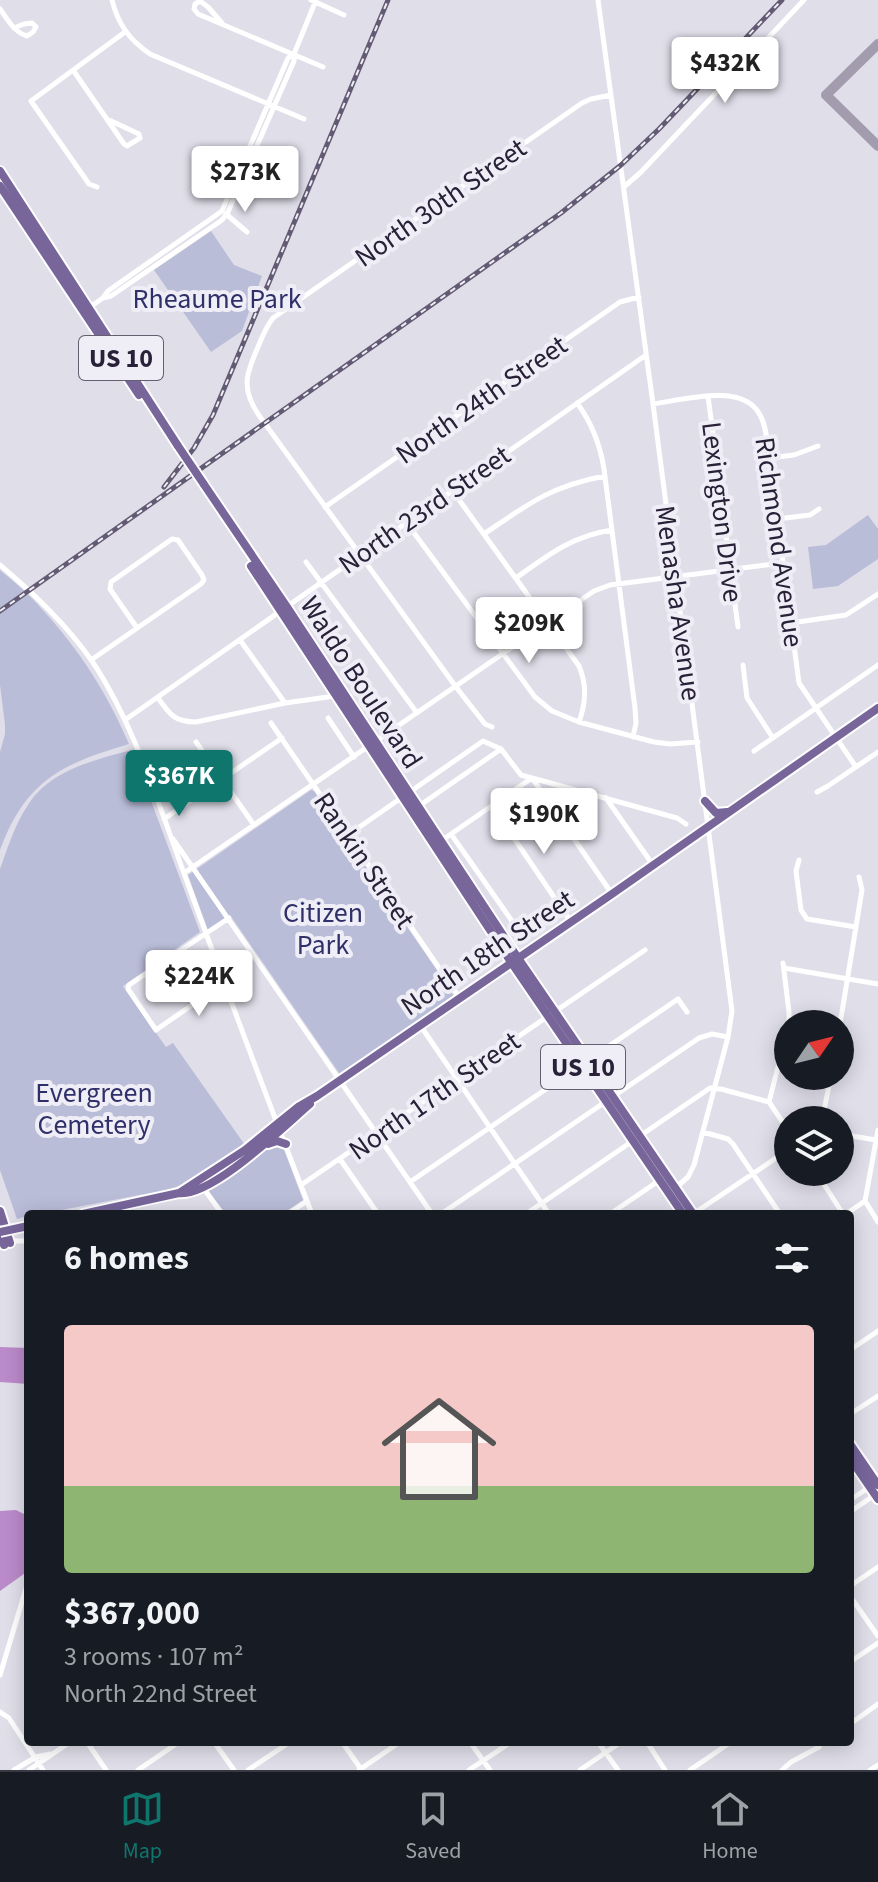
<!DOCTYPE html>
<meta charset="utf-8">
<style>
:root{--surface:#171b24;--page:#242831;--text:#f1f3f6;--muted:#9ea1a6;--line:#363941;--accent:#0f766e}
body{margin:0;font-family:"Source Sans 3",sans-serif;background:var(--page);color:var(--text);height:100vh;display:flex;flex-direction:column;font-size:30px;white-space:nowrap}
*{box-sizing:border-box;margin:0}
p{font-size:26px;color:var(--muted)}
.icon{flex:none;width:44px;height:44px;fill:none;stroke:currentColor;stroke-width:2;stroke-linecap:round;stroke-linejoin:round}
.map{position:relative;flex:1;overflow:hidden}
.panel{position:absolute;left:24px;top:1210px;width:830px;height:536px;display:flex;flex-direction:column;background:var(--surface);border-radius:8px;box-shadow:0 4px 20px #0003}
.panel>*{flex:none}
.needle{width:52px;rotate:55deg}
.fabs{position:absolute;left:774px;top:1010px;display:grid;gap:16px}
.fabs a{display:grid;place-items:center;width:80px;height:80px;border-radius:50%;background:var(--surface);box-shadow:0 4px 20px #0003;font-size:40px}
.price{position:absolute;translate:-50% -68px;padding:0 18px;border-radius:8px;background:#fff;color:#222;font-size:26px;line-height:52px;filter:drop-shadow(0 2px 4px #0008)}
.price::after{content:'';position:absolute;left:50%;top:48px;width:24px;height:18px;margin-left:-12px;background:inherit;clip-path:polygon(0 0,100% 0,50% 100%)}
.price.current{background:var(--accent);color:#fff}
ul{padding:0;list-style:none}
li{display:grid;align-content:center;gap:16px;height:424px;padding:0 40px}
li+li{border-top:2px solid var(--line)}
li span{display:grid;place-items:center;height:248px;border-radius:8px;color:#555}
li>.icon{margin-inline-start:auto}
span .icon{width:144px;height:144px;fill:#fffc;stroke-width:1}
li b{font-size:34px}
h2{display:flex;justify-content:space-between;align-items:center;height:96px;padding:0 40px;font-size:34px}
.dock{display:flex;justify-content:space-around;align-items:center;height:112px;border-top:2px solid var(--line);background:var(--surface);font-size:22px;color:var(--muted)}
.dock a{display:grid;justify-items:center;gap:4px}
.dock .current{color:var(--accent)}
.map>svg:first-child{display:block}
.green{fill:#b9bdd8}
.water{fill:#ba8aca}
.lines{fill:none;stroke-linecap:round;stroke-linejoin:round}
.taxiway{stroke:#a29cae;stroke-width:10}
.major-casing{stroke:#fff;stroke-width:12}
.minor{stroke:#fff;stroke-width:5}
.major{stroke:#78669b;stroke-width:8}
.rail-casing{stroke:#635b73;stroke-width:5}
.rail{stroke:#efeef6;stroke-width:2;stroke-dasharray:6;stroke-linecap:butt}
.major-bridge-casing{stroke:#fff;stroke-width:12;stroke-linecap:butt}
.major-bridge{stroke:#78669b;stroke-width:8}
.labels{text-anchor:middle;stroke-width:8;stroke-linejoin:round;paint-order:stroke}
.shield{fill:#efeef6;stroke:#645e70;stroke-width:2}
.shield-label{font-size:26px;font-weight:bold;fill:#282137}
.street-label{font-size:28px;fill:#282137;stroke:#efeef6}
.park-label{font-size:28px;fill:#2f306a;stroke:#efeef6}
</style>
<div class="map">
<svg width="878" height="1770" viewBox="0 0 878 1770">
<rect width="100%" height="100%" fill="#e0dee9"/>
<!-- green -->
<path class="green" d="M211,231L234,265L262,276L242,331L211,352L154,270Z
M868,515L878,529V559L838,586L813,589L808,547L826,545Z
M0,570C14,582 29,594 41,608C79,649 107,693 129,744C62,764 26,780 0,850V752L5,734V725L0,685Z
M132,750L200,932L123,986L166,1047L173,1043L245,1145L194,1179L182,1185L165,1190L41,1214H28V1216L17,1219L0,1170V869C8,847 15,824 28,805C50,770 94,760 132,750Z
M311,790L314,791L447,985L453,995L452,998L342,1074L339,1073L232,918L209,933L188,875Z
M273,1143L283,1147L303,1200L282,1214H226L209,1192L210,1186Z"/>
<!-- water -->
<path class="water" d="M0,1347L28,1348V1384L0,1382Z
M16,1510L28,1516V1571L0,1591V1511Z"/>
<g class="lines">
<!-- taxiway -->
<path class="taxiway" d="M878,44L826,95L878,146"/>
<defs>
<path id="major" d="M0,171L178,446
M0,186L139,395
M203,483L287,607L518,958L693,1214
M251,566L511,962L683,1214
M705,801L716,813L727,812
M268,1144L277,1141L286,1144
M179,1193L245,1150L298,1107L317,1096L612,894L878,708
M0,1211L10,1243
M83,1214L179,1193C212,1197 284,1126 310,1104
M0,1230L4,1245
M850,1444L878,1485
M850,1458L878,1499"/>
</defs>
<!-- major casing -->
<use href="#major" class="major-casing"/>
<!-- minor -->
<path class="minor" d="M112,0C118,25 130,40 150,54L304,119
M311,0L344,15
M598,0L653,404L732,1011L728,1037L694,1165L688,1177L673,1190
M0,9C8,20 14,32 27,36L33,32L36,27L32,23L24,24L14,28
M222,23L208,7L200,1L195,4L194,9L198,14L323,67
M73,70L124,144L127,146L140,138L139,134L109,120
M248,164L276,176
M625,186L641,172L804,0
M97,187L89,184L31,101L125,32
M226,214L247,232
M103,298L111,296L222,220L228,212L294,61V54L316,0
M87,309L103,298L108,291L222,211L288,58L294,54
M708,396L738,627
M577,403C592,423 600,444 604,469L635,708L636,723L633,737
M653,404C683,400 743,382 760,415C767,427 767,444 769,458L799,683L856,767
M769,458L794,455L818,446
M452,490L579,666C587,685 586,702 579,722
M325,507L620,302L639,297
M777,519L810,515L819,509
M406,522L535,697L552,711L579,722L654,742L670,744L698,742
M484,534C528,504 551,486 605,476
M306,562L417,713
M0,565C34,594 66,624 92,661C135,725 161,812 188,884C228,994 269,1104 312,1214
M516,578C548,555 572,536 612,530
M791,623L846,615L878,594
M240,640L285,703
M91,660L201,584L204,580L202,575L178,540L172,539L111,582L110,589L137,628
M743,665L747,698L773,738
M158,698C170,715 175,722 196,722L285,703L328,697L337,693
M328,718L354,757
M125,720L646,355
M271,723L459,997
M492,727L485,724L456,687L258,414C241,388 246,374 258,347C262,337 266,327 273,318L582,103L591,99L611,95
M196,742L254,825
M754,751L878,665
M817,792L828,786L878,752
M606,798L653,865
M492,806L571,922
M416,808L501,749
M164,819L282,738
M451,834L512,921L515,931
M348,835L483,741L501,749L521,775L532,778L612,894
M173,839L432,1214
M438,843L532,778L677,818L686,824
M799,860L796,871L801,910L807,919L856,927
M184,873L594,591L610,585L782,563
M783,963L789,1012V1024
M784,968L878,984
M225,982L156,1030L128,989L129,985L229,918
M840,1024L862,890L859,877
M420,1025L549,1214
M769,1102L788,1028
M822,1120L831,1076
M703,1132L728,1139L733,1144L780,1214
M840,1134L876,1140
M340,1159L378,1214
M816,1172L843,1214
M410,1182L678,999L687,1012
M301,1185L645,950
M202,1186L222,1214
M865,1201L878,1130
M865,1201L878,1222
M288,1214L307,1201
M441,1214L699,1038L712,1034L728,1037
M526,1214L710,1088L721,1089L769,1102L788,1130
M610,1214L660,1180
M693,1214L788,1150
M846,1214L865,1201
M0,1247L15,1241H28
M850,1350L878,1331
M850,1414L878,1396
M850,1500L871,1486
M850,1512L876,1494
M850,1586L878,1567
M850,1596L878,1636
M850,1662L878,1643
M0,1675L28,1582
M0,1712L9,1718L43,1770
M850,1724L878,1704
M87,1742L106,1770
M214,1742L234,1770
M342,1742L361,1769
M470,1742L490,1770
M598,1742L618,1770
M647,1742L665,1770
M14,1770L36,1757L50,1754
M29,1770L70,1742
M138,1770L179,1742
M248,1770L290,1742
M359,1770L400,1742
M469,1770L511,1742
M580,1770L621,1742
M690,1770L731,1742
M782,1770L791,1762L819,1747L821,1742
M870,1770L878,1765"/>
<!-- major -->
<use href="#major" class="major"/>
<defs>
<path id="rail" d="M164,487L194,448L213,415L388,0
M0,611L561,213L621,165L659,129L782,0"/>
</defs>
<!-- rail casing -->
<use href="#rail" class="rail-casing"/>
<!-- rail -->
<use href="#rail" class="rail"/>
<defs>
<path id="major-bridge" d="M178,446L203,483
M0,1232L28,1226"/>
</defs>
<!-- major-bridge casing -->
<use href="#major-bridge" class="major-bridge-casing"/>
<!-- major-bridge -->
<use href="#major-bridge" class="major-bridge"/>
</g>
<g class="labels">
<!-- shield labels -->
<g class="shield">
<rect x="79" y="336" width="84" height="44" rx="6"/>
<rect x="541" y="1045" width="84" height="44" rx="6"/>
</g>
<g class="shield-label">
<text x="121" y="367">US 10</text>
<text x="583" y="1076">US 10</text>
</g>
<!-- street labels -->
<g class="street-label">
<text transform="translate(440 202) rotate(-35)" y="10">North 30th Street</text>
<text transform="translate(481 399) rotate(-35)" y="10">North 24th Street</text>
<text transform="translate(424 509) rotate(-35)" y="10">North 23rd Street</text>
<text transform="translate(723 512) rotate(83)" y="10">Lexington Drive</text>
<text transform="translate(780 542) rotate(82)" y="10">Richmond Avenue</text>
<text transform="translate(679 603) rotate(82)" y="10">Menasha Avenue</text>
<text transform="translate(362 682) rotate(57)" y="10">Waldo Boulevard</text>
<text transform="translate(365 860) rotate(56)" y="10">Rankin Street</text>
<text transform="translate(487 952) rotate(-34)" y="10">North 18th Street</text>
<text transform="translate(434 1095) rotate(-35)" y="10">North 17th Street</text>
</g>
<!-- park labels -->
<g class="park-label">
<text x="217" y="308">Rheaume Park</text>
<text x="323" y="922">Citizen<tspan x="323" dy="32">Park</tspan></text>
<text x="94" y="1102">Evergreen<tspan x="94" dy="32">Cemetery</tspan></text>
</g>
</g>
</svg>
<div class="fabs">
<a><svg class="needle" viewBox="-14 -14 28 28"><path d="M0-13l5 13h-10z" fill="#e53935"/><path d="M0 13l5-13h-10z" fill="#9ea1a6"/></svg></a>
<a><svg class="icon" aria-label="layers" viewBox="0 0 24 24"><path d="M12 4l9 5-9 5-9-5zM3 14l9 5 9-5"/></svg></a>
</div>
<b class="price" style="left:725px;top:105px">$432K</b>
<b class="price" style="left:245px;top:214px">$273K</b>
<b class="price" style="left:529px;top:665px">$209K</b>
<b class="price current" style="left:179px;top:818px">$367K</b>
<b class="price" style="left:544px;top:856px">$190K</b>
<b class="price" style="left:199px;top:1018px">$224K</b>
<section class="panel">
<h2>6 homes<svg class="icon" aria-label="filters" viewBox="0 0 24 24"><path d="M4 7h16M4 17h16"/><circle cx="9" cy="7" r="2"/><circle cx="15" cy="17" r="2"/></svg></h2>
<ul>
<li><span style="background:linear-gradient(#f6c9c9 65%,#8fb573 0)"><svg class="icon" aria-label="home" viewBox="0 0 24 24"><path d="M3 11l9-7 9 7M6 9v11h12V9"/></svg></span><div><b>$367,000</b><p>3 rooms · 107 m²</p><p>North 22nd Street</p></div></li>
</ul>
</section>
</div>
<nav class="dock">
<a class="current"><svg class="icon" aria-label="map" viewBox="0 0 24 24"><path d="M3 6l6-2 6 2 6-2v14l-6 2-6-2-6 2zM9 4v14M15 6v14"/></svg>Map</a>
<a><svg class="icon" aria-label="saved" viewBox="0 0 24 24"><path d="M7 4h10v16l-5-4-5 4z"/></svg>Saved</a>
<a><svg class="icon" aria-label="home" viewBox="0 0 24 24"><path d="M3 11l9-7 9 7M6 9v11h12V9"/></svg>Home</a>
</nav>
